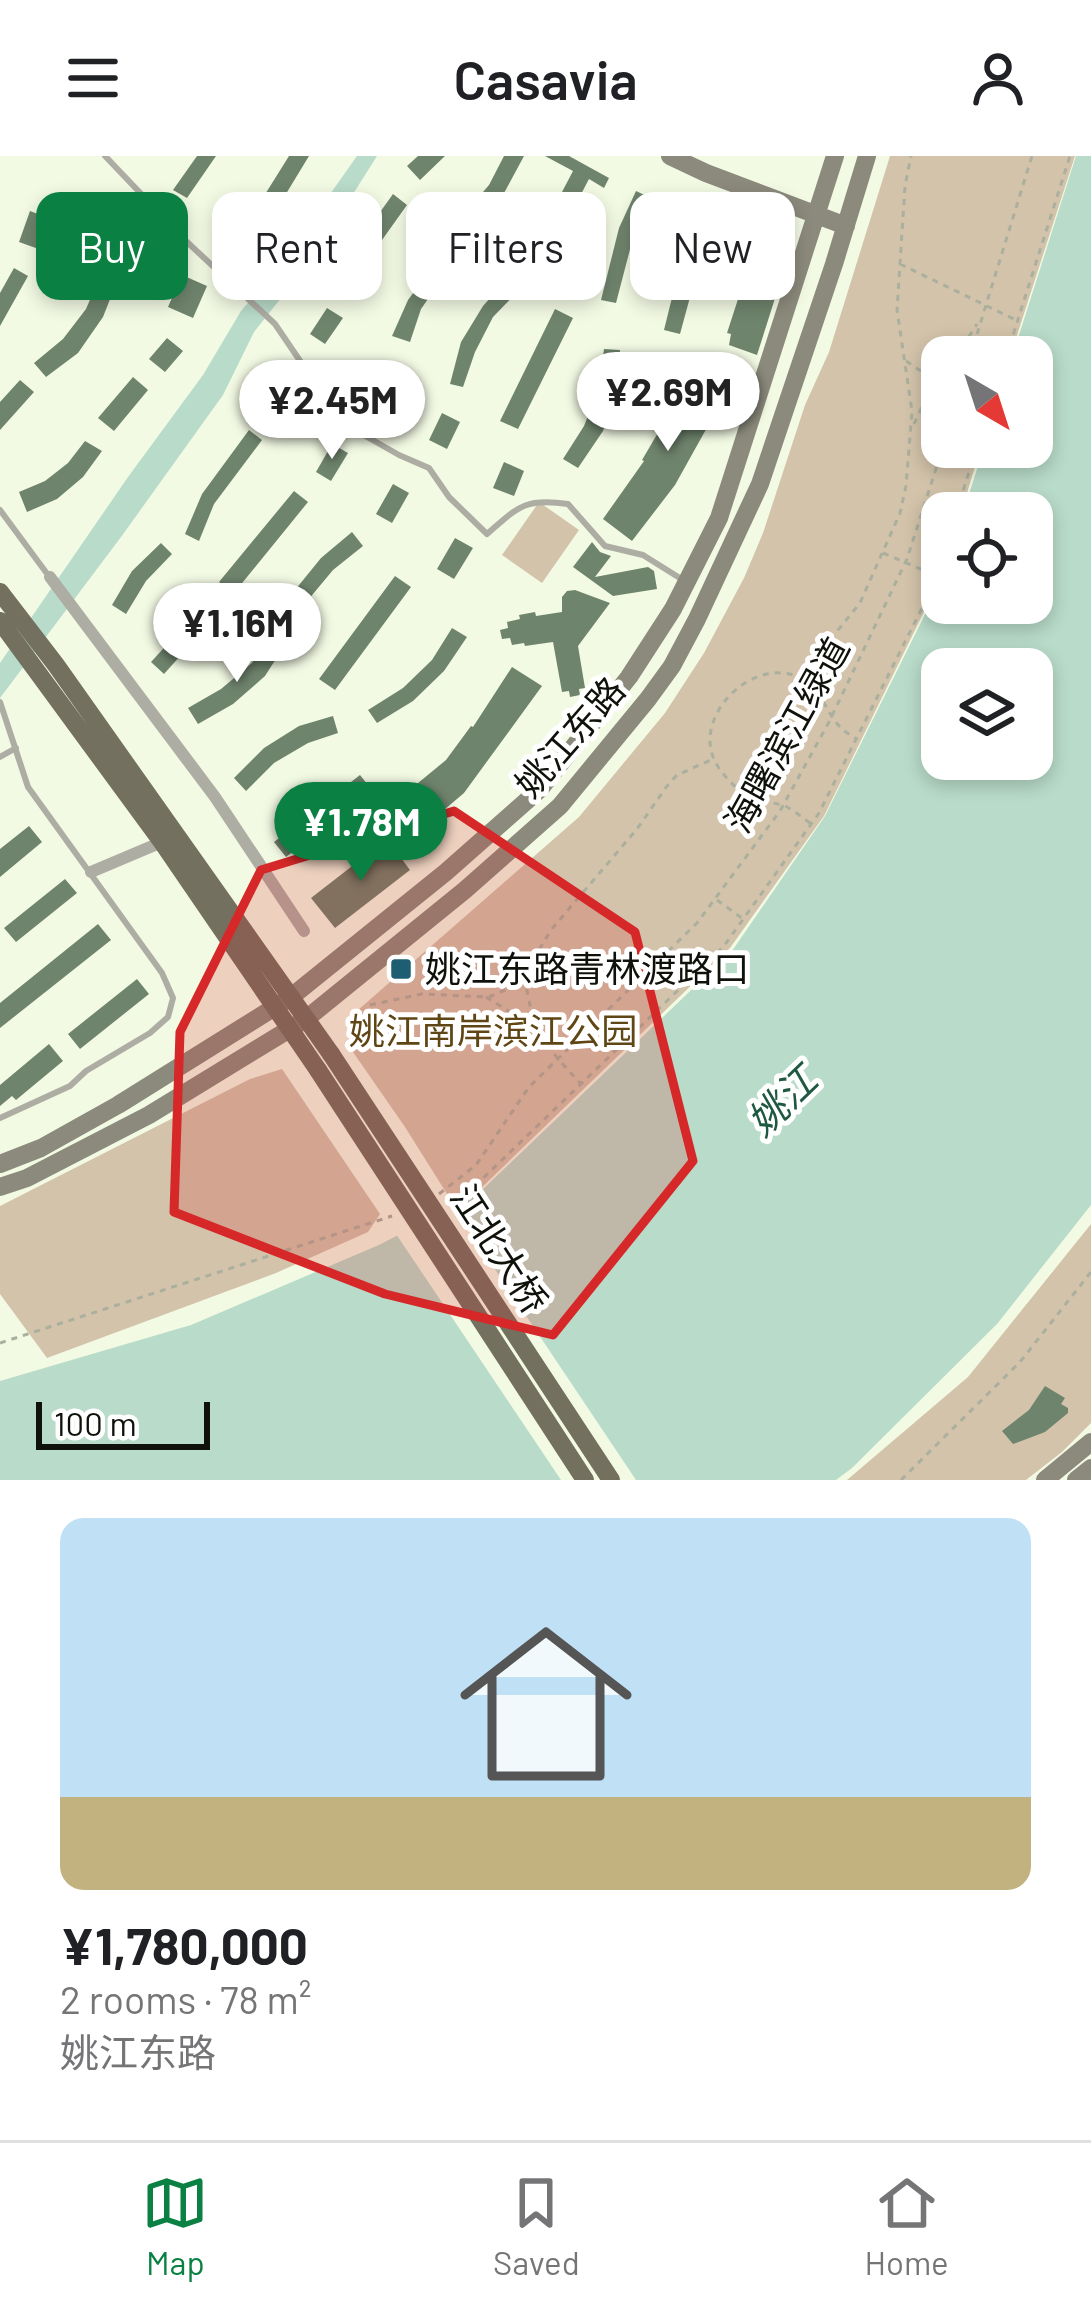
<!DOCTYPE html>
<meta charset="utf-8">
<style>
:root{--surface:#fff;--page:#f2f2f2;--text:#202124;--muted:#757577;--line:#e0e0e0;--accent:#0b8043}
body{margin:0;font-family:Barlow,"Noto Sans SC",sans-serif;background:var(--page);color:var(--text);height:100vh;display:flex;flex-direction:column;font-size:45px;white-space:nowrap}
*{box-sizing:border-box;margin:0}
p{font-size:39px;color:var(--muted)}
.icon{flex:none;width:66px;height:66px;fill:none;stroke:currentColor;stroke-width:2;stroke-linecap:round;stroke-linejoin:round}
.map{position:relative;height:1324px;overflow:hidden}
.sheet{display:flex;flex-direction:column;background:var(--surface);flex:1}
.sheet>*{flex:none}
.guide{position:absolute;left:36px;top:36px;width:1020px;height:108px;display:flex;gap:24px}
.needle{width:78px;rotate:141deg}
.tools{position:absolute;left:921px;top:180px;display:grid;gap:24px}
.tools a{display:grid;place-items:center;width:132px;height:132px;border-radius:24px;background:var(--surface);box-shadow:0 6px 18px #0003;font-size:60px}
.scale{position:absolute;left:36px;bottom:30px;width:174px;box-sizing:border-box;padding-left:12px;border:6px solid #0f120b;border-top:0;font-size:33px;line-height:42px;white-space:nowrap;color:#0f120b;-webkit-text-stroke:9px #fff;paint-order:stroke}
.price{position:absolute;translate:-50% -102px;padding:0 27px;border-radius:42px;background:#fff;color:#222;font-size:39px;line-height:78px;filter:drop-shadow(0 3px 6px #0008)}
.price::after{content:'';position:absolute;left:50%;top:72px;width:36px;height:27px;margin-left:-18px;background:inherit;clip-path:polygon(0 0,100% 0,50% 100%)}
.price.current{background:var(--accent);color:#fff}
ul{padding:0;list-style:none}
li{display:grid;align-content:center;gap:24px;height:636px;padding:0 60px}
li+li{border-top:3px solid var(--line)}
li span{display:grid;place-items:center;height:372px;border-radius:24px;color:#555}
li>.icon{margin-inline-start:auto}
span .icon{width:216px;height:216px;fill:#fffc;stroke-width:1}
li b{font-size:51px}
.pill{padding:0 42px;border-radius:24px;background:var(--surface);box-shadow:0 6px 18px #0003;font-size:42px;line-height:108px}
.pill.current{background:var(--accent);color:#fff}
header{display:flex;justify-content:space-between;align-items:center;height:156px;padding:0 60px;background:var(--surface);font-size:54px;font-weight:600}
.dock{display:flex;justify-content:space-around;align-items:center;height:168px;border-top:3px solid var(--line);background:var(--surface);font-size:33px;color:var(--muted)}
.dock a{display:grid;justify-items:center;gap:6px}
.dock .current{color:var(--accent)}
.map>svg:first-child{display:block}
.green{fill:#d3c3aa}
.water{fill:#b9dbc9;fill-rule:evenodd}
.pier{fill:#f3fae4}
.building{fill:#6f846d}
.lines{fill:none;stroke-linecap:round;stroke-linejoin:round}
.path{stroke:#aaaf9e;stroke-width:3;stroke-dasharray:6 6;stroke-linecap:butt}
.lane{stroke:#aeada4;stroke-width:6}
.street{stroke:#aeada4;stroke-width:12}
.secondary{stroke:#8b8a7c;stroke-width:18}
.primary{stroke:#737060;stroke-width:18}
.primary-bridge{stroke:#737060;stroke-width:18}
.marked{fill:#d62828;fill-opacity:0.2;stroke:#d62828;stroke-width:9;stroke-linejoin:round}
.poi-dot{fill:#1e5e73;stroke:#fff;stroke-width:4.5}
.labels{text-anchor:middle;stroke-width:10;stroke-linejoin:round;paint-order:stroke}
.street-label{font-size:36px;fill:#0f120b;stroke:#fff}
.poi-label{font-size:36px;fill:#0f120b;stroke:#fff;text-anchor:start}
.park-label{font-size:36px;fill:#5f4614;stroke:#fff}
.water-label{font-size:39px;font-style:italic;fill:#205941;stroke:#fff}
</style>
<header><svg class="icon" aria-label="menu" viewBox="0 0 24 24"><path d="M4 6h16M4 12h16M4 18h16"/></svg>Casavia<svg class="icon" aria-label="person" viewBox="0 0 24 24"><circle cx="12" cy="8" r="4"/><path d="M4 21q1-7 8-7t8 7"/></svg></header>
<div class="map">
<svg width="1091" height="1324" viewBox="0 0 1091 1324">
<rect width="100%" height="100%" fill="#f3fae4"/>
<!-- green -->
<path class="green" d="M890,0H1075L1010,201H942V291H981L961,357H942V419L824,660L730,792L477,1036L454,1049L405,971L353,896L350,861L579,661L665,557L704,497L744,422L763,377L805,249L829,196Z
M539,346L579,374L542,427L502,399Z
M282,913L380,1058L368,1076L276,1117L47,1202L0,1138V1050L250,923Z
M1091,1068V1267L1062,1296L1026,1324H847L968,1221Z"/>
<!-- water -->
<path class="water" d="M357,0H377L312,103L254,176L223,239L121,381L0,542V507L128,321L203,219L241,155L280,109Z
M1076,0H1091V1049L997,1168L852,1312L836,1324H0V1225L191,1169L379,1089L479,1037L732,795L825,660L942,424V447H1032V357H963L984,291H1032V201H1012ZM942,513H1032V603H942Z"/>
<!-- pier -->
<path class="pier" d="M450,1046L636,1324H561L394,1075Z"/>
<!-- building -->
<path class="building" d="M197,0H216L187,42L173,34Z
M289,0H309L278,51L242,97L229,85L264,40Z
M418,0H445L420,24L407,10Z
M504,0H524L503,39L480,69L465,57L489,29Z
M545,0H569L609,22L604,32L589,23L556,86L519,130L521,132L493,161L475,196L463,231L450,228L461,186L483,150L518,110L515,107L541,76L573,15Z
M636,35L778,102L783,117L757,199L729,189L731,178L727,177L752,100L709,82L702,97L680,178L664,174L685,89L693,74L646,54L634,78L616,147L601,144L619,72Z
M393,38L407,49L357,119L343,108Z
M119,49L142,59L126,94L103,84Z
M30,55L59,66L47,96L19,86Z
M465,81L476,93L444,120L421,153L410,186L392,180L408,144L435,107Z
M14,112L28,120L0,170V137Z
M101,118L118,123L103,161L78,197L46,221L34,207L63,183L86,153Z
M182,119L207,130L193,162L168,151Z
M327,152L343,162L325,188L310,178Z
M555,153L573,162L518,273L500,265Z
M167,182L183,195L165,216L149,203Z
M604,193L620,194L616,238L603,275L578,312L563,303L584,270L599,233Z
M384,205L402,217L385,245L366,233Z
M691,209L727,220L709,268L675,329L632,385L603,363L644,305L642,304L662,270L665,272L676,256Z
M287,219L301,227L281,259L268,251Z
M133,221L148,234L114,275L98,262Z
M20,224L34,236L0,274V246Z
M442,257L460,266L447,293L429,284Z
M249,274L262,284L214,348L199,385L185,378L202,338Z
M85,285L102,295L83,321L57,343L27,356L19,336L45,325L68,307Z
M332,288L348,297L331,325L316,316Z
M504,306L524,315L514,340L493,332Z
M393,328L409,337L392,367L376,358Z
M294,335L308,346L234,437L219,426Z
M352,376L363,390L333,414L308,444L293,481L277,473L295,434L321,402Z
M455,382L473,392L454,423L437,413Z
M592,386L600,396L611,400L595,421L648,411L654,415L657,433L613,440L573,411Z
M161,387L172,398L146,425L126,458L112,449L132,415Z
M395,420L411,431L335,534L319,523Z
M575,434L610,447L578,490L585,532L579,533L580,539L570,541L569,535L562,536L553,486L525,490L524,487L512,489L510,482L502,483L500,474L508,472L507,466L520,463L519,459L535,456L536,460L562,456V441L567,435Z
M204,448L217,459L164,518L151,506Z
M452,472L467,481L444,515L413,545L377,567L368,554L403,532L432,504Z
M266,485L281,495L265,520L233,548L198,568L188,552L221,533L252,507Z
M512,511L542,530L464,637L418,676L395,646L446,604L471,570L473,571Z
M333,560L338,577L308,587L274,607L246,635L234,622L264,592L299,570Z
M360,619L372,634L286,701L274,686Z
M29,670L42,686L0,721V693Z
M387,683L410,714L335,772L311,742Z
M65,723L77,737L16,786L4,772Z
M98,768L111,784L0,872V847Z
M137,823L149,838L80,893L68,878Z
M49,888L63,905L16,944L12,940L0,950V929Z
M1045,1230L1065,1242L1061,1248L1068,1252V1257L1045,1276L1013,1288L1002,1275L1029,1254Z"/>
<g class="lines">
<!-- path -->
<path class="path" d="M900,108L1016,164
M956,201L977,168
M970,201L1032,0
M1006,201L1070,0
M906,205L924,217L942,213
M914,268L928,238L942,217
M956,357L977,291
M883,397L935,419
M800,521L860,447L900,357L906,330L912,255L897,154L905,30L911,0
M810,667C803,662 795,655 787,651C779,647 768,647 760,644C741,638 727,625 717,609C689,563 751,500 798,521C821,531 825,555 840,571C844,576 850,578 855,582
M717,744L743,763
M525,821C532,875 544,888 580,927
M486,841L510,856L540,883
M370,849L422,838L489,841L510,832L525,817L551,774L637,673L667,630L677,619L713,603
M475,1030L724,790L819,657L925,446L942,403
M439,1038L476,1009L529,931L697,767L780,655L829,566L907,403L943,291
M0,1187L392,1060
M901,1324L1020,1206L1091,1116"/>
<!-- lane -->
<path class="lane" d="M105,0L187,86L275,168L328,246L362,278L399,299L429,312L449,341L487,378C519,350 525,342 568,348L605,390L643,399L683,424
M0,354L48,419
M0,546L28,631L162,817L173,842L168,861L150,877L86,915L70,930L0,962
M0,601L16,592"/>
<!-- street -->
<path class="street" d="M50,421L215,641L304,775
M91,716L162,686"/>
<!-- secondary -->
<path class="secondary" d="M670,0L706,17L846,70
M0,1008L41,992L118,949L291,841L446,716L540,633L629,521L673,453L719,362L835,0
M0,1031L27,1022L149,959L306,863L465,734L560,650L648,543L672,510L697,463L760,328L834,108L867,0
M1045,1324L1091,1286
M1076,1324L1091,1312"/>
<!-- primary -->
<path class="primary" d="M0,436L56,509L331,898
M0,465L162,686L318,914"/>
<!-- primary-bridge -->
<path class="primary-bridge" d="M331,898L611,1324
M318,914L585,1324"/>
</g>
<!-- marked area -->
<path class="marked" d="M454,655L635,776L693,1005L553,1179L385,1138L174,1056L180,876L261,714Z"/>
<!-- markers -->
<rect class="poi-dot" x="389" y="801" width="24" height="24" rx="6"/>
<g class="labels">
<!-- street labels -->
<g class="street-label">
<text transform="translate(787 579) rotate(-61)" y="13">海曙滨江绿道</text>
<text transform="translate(570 581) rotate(-49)" y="13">姚江东路</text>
<text transform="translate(499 1093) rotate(57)" y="13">江北大桥</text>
</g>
<!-- poi labels -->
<g class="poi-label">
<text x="425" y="826">姚江东路青林渡路口</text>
</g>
<!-- park labels -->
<g class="park-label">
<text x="493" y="888">姚江南岸滨江公园</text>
</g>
<!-- water labels -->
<g class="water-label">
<text transform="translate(782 945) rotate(-44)" y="14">姚江</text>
</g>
</g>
</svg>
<div class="tools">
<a><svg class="needle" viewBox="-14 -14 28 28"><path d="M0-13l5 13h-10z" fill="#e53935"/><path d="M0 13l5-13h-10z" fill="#757577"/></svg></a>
<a><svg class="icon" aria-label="locate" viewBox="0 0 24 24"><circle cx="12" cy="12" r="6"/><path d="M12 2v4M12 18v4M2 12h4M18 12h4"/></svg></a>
<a><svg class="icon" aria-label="layers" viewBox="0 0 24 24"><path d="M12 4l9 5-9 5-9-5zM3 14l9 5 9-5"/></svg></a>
</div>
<div class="scale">100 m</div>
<b class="price" style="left:668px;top:298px">¥2.69M</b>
<b class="price" style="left:332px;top:306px">¥2.45M</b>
<b class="price" style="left:237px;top:529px">¥1.16M</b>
<b class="price current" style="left:361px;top:728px">¥1.78M</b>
<div class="guide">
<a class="pill current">Buy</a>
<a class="pill">Rent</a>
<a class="pill">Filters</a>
<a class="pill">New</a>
</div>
</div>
<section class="sheet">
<ul>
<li><span style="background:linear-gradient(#bfe0f5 75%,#c2b280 0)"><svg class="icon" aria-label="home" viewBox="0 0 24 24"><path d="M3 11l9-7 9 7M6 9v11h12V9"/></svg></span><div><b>¥1,780,000</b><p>2 rooms · 78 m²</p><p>姚江东路</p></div></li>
</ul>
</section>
<nav class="dock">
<a class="current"><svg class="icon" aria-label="map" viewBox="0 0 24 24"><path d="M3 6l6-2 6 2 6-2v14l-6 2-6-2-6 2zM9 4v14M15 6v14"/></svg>Map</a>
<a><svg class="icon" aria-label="saved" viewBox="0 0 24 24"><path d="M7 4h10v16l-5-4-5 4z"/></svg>Saved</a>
<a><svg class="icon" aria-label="home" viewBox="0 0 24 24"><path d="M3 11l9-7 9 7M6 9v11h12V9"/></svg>Home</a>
</nav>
